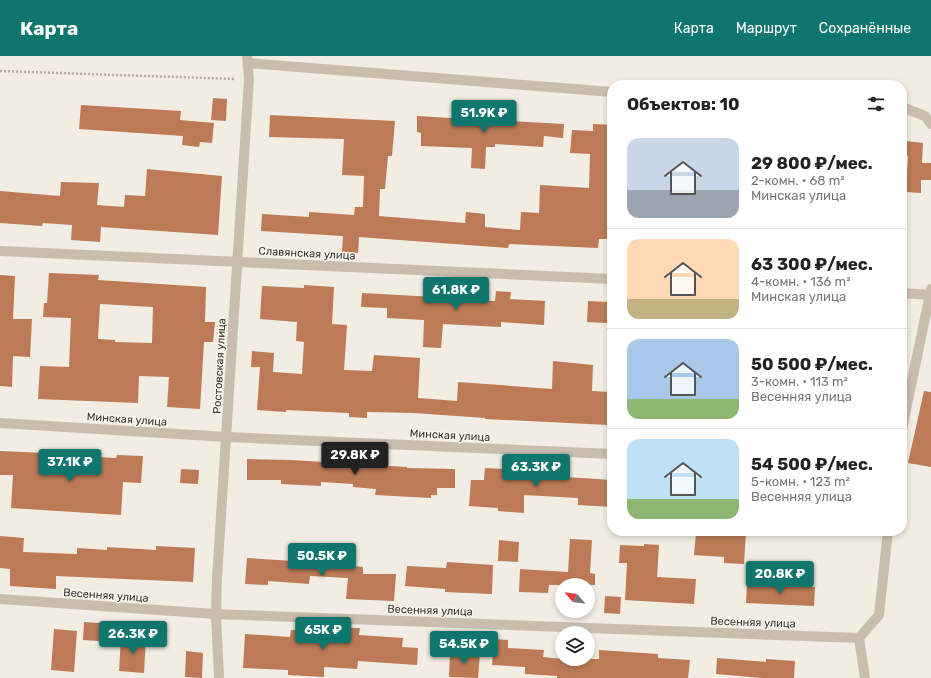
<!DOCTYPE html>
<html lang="ru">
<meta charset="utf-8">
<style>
:root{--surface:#fff;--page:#f2f2f2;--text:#222;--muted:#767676;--line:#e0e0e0;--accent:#0f766e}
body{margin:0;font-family:Rubik,sans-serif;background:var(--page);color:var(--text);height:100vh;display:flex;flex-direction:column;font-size:15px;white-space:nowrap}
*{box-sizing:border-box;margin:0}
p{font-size:13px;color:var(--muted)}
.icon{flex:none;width:22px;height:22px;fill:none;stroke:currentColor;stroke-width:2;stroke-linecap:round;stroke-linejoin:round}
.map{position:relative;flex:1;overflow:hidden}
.sheet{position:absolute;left:607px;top:24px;width:300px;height:456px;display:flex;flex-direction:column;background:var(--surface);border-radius:16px;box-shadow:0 2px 6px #0003}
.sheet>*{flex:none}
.needle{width:26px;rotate:298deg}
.buttons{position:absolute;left:555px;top:522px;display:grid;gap:8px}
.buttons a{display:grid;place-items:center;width:40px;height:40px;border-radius:50%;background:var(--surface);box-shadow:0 2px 6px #0003;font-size:20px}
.price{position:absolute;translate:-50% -34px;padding:0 9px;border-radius:4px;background:var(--accent);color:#fff;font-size:13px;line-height:26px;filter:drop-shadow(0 1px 2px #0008)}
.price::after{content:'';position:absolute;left:50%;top:24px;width:12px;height:9px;margin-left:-6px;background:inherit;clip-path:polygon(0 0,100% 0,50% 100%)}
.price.active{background:#222;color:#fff}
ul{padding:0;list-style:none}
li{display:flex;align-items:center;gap:12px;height:100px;padding:0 20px}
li+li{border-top:1px solid var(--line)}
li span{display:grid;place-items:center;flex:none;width:112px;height:80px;border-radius:12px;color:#555}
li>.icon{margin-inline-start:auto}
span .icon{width:48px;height:48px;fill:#fffc;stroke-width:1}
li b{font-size:17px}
h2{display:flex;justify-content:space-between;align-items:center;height:48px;padding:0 20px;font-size:17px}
header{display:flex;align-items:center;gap:24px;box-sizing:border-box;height:56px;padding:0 20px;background:var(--accent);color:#fff}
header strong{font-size:19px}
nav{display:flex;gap:22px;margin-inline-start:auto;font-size:14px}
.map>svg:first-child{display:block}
.building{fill:#bc7b56;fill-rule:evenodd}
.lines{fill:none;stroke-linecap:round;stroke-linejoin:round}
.path{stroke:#b5a899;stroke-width:2.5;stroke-dasharray:2 2;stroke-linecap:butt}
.lane{stroke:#c9beae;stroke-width:10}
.street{stroke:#c9beae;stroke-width:10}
.labels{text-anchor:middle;stroke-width:3;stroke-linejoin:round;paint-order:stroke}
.street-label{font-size:11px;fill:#39322c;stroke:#f9f6ee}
</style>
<header>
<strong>Карта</strong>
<nav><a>Карта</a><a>Маршрут</a><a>Сохранённые</a></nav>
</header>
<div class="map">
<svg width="931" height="622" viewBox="0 0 931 622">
<rect width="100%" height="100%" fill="#f2ece2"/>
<!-- building -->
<path class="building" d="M213,42L227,43L226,65L211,64Z
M81,49L181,55L180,64L214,67L212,87L200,86L199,91L182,89L183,80L79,73Z
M270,59L395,65L392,100H388L385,133H380L379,160L465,167L466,156L485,158V171L520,174L521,156L539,157L540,129L589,132L590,98L570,97L572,74L593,75V68L612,69V183H599L598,192L509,188L508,192L359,181L358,197L342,196L343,180L261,175L262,158L309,161V156L354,159L355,151H363L364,120L342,119L344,83L269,81Z
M467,59L509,62V65L564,68L563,82L544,80L543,91L495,88V91H486L485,113L471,112L472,92L421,90V77L417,76V60L467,63Z
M906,85L923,87L922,107H931V124H921V137L906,136L908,100L905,99Z
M147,113L222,120L218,179L101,171L100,186L71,184L72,169L43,167L42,170L0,167V135L60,140L61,126L99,127L97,149L124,151L125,139L145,140Z
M49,217L99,219L98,224L206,231L205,266H215L213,286H204L200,353L167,351L169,321L139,320L138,347L38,343L40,310L69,311L71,262L43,261L44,247H47ZM100,248L153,251L152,287L115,286V284L98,283Z
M0,219L15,220L13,263H32L30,301L13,300L12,331L0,330Z
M304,229L334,231L332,268L347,269L344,314L372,315L374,299L420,302L418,342L457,345L458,326L552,333L553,305L593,309L592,335L610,336L608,369L485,363V362L414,357L367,356V362L349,361V357L286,354V356L257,354L260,311H251L252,295L274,297L273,316L302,318L304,286L296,285L297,266L260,263L262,230L304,232Z
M435,232L451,233V243L495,245L496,235L511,236L510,243L545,245L544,269L501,266V271L443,268L441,292L423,291L424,264L387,262V252L361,251L362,237L435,241Z
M588,245L608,246L607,267L587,266Z
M924,335L931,336V411L908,407Z
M0,395L45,397L44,410L78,412V400L116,402L117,399L143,400L141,427L123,426L121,459L11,452L13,419H0Z
M247,403L291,404L407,411V412L455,413V432H437V439H431V442L375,439L376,433L353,431V428L321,426V430L281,428V424H247Z
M526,407L547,408L546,416L566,418V421L612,424V451L578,449V442L524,439V457L498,455V452L469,450L471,424H484L485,412L526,414Z
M181,413L199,414L198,428L180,427Z
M705,475H746L744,508L724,507V501L694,499L696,477H704Z
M0,480L24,482L23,496L77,498V492L107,494V491L156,494V490L195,492L193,526L56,520V533L10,530V513L0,512Z
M570,483L592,484L590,517L595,518V529H549L548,537L519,536L520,513L568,516Z
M499,484L519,486L518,506L498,505Z
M644,488L659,489L657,521L696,523L694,548L625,544L627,507H619L620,489L644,490Z
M293,501L324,503V507L363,511V518H396L394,545L346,543L348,522L310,520L309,528L268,525V529L245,528L247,502L293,505Z
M447,506L493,509L492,538L445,536V533L405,530L407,510L446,512Z
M747,527L815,531L814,550L746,547Z
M605,540L621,541L620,558L604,557Z
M84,566L100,567L99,585L83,584Z
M328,572H360L359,579L403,582L402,591L418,592L417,609L358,605L357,613L324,611V621L288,619V614L243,612L245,578L290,581L291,574L328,576Z
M54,573L77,575L74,616L51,614Z
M121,582L146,583L144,617L119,615Z
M494,583L508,584V592L544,594L543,601L562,603H599V594L658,598V602L690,604L688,622H557V620L525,618V611L492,609Z
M186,595L203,597L202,622L185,621Z
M450,596L480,597L478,622L449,621Z
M717,602L766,606V603L795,605L794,622H762L716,618Z"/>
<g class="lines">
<!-- path -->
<path class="path" d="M0,15L235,23"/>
<!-- lane -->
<path class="lane" d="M248,7L612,36
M902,51L925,60L931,68
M902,373L931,233
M865,622L859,582L879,559L888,475"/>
<!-- street -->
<path class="street" d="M0,195L612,223
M902,237L930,239
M0,367L227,381L612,398
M0,543L216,558L859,582
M219,622L216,558L217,522L249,23L247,0"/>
</g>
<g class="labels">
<!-- street labels -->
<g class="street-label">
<text transform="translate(307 197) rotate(3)" y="4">Славянская улица</text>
<text transform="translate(219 310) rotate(-87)" y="4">Ростовская улица</text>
<text transform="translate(127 363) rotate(4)" y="4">Минская улица</text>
<text transform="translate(450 379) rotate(3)" y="4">Минская улица</text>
<text transform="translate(106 539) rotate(4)" y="4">Весенняя улица</text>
<text transform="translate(430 554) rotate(2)" y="4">Весенняя улица</text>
<text transform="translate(753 566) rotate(2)" y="4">Весенняя улица</text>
</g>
</g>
</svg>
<div class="buttons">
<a><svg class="needle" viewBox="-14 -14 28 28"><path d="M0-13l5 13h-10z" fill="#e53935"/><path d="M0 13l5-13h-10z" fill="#767676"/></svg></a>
<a><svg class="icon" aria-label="layers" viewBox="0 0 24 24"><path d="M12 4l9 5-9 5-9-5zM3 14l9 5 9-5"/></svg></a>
</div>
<b class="price" style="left:484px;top:78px">51.9K ₽</b>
<b class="price" style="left:456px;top:255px">61.8K ₽</b>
<b class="price active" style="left:355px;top:420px">29.8K ₽</b>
<b class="price" style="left:70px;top:427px">37.1K ₽</b>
<b class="price" style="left:536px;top:432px">63.3K ₽</b>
<b class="price" style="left:322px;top:521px">50.5K ₽</b>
<b class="price" style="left:780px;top:539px">20.8K ₽</b>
<b class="price" style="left:323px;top:595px">65K ₽</b>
<b class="price" style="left:133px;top:599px">26.3K ₽</b>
<b class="price" style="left:464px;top:609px">54.5K ₽</b>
<section class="sheet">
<h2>Объектов: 10<svg class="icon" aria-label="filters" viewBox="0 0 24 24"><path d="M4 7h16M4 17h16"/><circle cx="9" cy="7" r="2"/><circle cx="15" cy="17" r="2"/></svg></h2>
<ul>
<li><span style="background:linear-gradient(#c9d6e8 65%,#9aa5b1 0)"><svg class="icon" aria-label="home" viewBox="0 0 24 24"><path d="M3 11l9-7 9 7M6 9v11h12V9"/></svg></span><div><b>29 800 ₽/мес.</b><p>2-комн. · 68 m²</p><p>Минская улица</p></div></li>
<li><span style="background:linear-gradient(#ffd9b3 75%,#c2b280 0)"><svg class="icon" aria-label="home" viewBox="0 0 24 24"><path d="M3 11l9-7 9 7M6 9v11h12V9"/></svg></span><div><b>63 300 ₽/мес.</b><p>4-комн. · 136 m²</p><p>Минская улица</p></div></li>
<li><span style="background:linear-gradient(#a9c7e8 75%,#8fb573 0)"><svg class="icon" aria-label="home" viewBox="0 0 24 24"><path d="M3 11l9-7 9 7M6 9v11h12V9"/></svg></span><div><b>50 500 ₽/мес.</b><p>3-комн. · 113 m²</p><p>Весенняя улица</p></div></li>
<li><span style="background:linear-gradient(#bfe0f5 75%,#8fb573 0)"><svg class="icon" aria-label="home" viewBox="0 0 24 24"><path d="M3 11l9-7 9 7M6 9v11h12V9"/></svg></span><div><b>54 500 ₽/мес.</b><p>5-комн. · 123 m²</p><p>Весенняя улица</p></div></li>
</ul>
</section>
</div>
